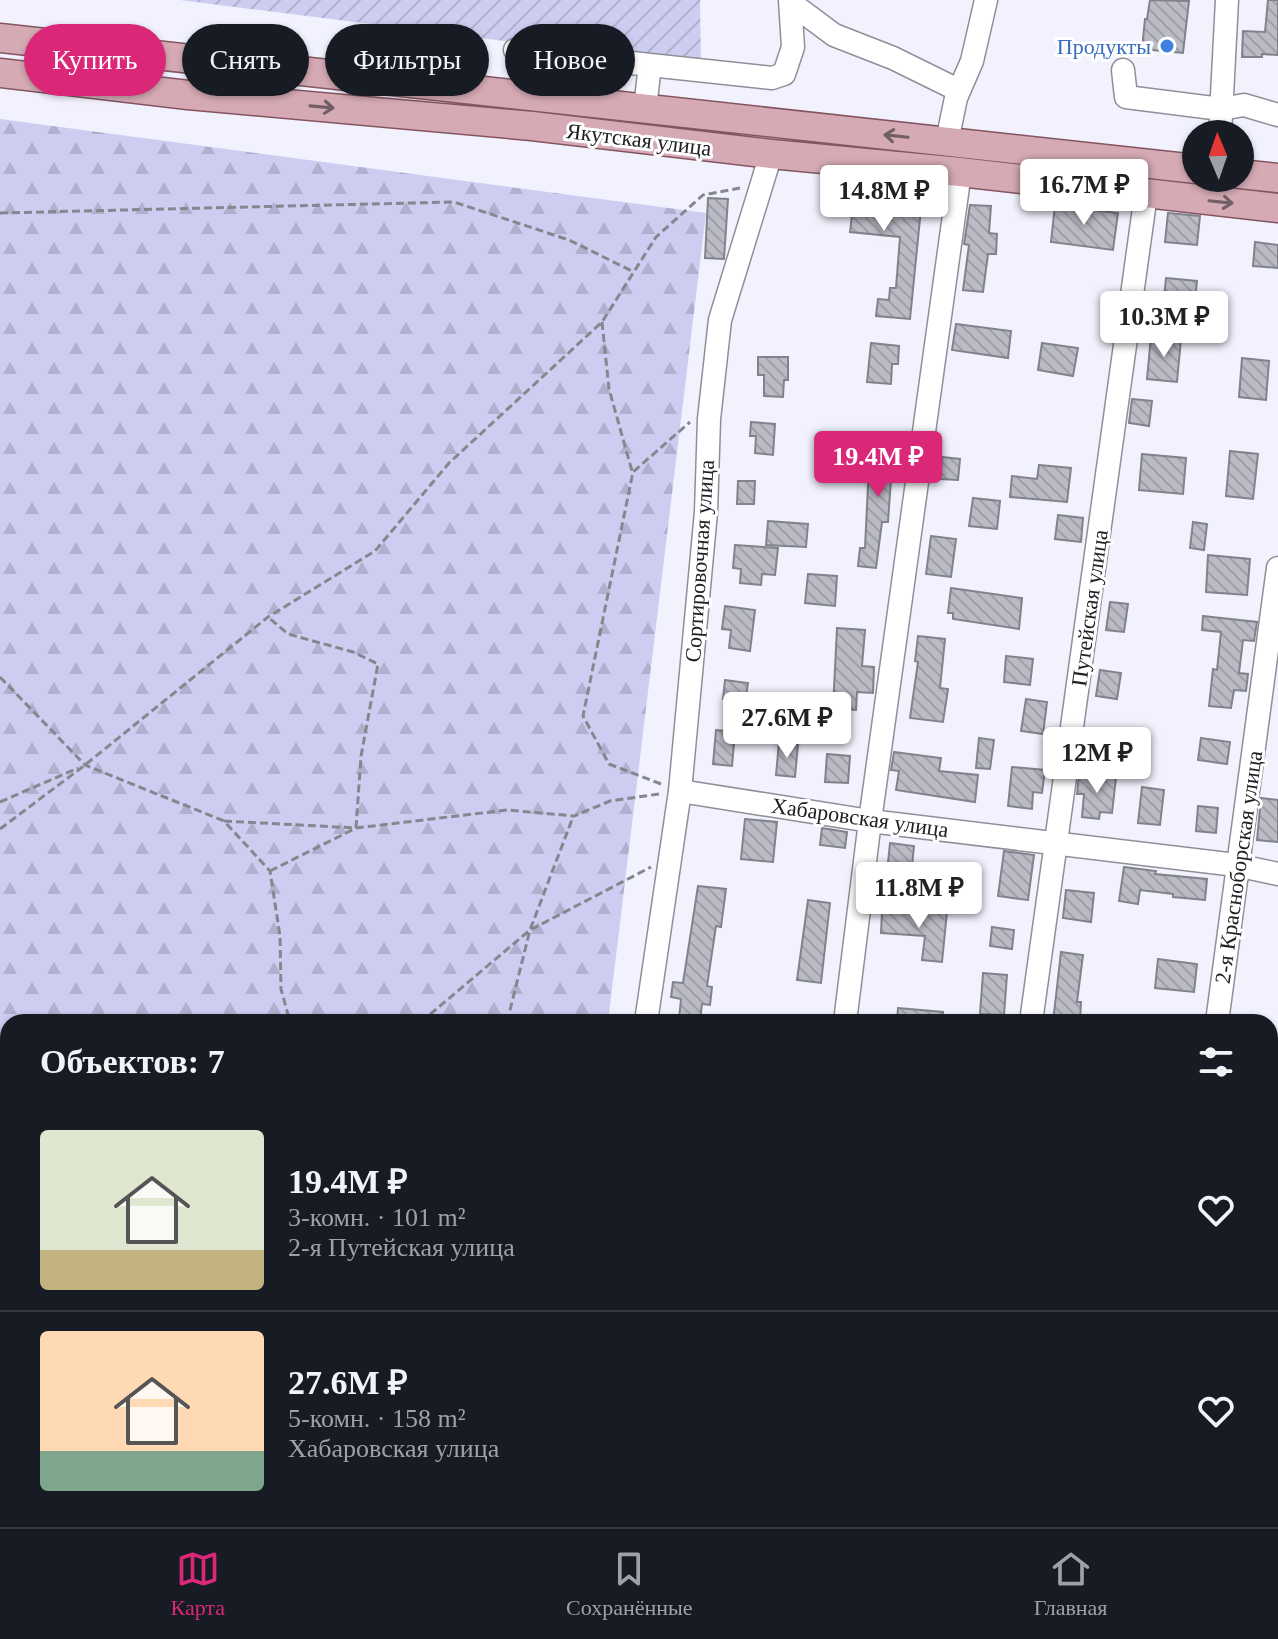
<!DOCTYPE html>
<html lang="ru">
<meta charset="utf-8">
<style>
:root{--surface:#171b24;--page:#20242c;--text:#f1f3f6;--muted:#9ea1a6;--line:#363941;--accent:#db2777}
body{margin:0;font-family:"Times New Roman",serif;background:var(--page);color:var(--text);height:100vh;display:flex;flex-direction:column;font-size:30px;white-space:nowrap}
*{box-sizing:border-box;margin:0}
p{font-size:26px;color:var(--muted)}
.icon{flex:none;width:44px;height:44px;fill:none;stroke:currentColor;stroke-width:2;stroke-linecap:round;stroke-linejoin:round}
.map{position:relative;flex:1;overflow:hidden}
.sheet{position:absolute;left:0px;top:1014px;width:1278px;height:514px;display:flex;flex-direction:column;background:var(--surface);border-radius:24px 24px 0 0;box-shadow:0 2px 6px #0004}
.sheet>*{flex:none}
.hud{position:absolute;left:24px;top:24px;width:800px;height:72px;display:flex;gap:16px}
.needle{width:52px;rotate:358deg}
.fabs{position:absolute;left:1182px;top:120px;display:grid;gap:16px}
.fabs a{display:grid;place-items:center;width:72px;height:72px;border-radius:50%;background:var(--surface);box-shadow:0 2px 6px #0004;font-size:40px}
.price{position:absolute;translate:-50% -68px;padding:0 18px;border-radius:8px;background:#fff;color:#222;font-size:26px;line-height:52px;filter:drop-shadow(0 2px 4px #0008)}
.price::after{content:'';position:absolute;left:50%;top:48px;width:24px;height:18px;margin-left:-12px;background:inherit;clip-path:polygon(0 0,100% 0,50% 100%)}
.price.selected{background:var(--accent);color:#fff}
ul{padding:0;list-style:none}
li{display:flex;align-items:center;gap:24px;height:200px;padding:0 40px}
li+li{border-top:2px solid var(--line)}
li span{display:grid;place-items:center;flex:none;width:224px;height:160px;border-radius:8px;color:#555}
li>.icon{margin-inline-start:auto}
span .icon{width:96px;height:96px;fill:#fffc;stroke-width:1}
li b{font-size:34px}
h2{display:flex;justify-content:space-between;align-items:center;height:96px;padding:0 40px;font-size:34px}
.pill{padding:0 28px;border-radius:36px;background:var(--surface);box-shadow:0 2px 6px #0004;font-size:28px;line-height:72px}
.pill.selected{background:var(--accent);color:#fff}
.tab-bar{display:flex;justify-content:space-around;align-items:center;height:112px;border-top:2px solid var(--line);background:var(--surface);font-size:22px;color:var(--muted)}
.tab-bar a{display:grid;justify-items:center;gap:4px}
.tab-bar .selected{color:var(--accent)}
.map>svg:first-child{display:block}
.forest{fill:url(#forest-firs)}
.garden{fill:url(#garden-furrows)}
.building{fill:url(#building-back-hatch);stroke:#81828b;stroke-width:2}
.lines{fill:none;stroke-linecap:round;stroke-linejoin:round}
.minor-casing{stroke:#8f8f99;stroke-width:25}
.major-casing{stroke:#845561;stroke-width:31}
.path{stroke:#86878e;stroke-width:3;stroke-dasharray:8 4;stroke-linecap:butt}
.minor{stroke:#fff;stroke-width:22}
.major{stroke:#d5aab4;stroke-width:28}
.oneway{stroke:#725f65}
.shop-dot{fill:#3f7fe0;stroke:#fff;stroke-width:3}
.labels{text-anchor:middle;stroke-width:6;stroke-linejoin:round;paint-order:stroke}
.shop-label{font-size:22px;fill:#366cbe;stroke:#fff;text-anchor:end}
.street-label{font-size:22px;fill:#212125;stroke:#fff}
</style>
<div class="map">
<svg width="1278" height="1527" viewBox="0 0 1278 1527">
<defs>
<pattern id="forest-firs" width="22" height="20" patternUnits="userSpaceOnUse" patternTransform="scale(2)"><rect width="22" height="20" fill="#cdcdf1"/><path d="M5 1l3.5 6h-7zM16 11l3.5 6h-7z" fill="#b0b0ce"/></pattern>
<pattern id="garden-furrows" width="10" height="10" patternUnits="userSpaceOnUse" patternTransform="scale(2)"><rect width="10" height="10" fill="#cdcdf1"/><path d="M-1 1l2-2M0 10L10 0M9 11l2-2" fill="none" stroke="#b0b0ce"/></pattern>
<pattern id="building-back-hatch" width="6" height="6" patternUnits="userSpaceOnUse" patternTransform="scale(2)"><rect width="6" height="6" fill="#babbc5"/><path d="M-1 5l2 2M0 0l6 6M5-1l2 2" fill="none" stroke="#a0a0a9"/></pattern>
</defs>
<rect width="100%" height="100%" fill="#f1f2fd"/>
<!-- forest -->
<path class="forest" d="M0,119L706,213L608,1022H8V1520H548L547,1527H0Z"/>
<!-- garden -->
<path class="garden" d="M180,0H700L701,66Z"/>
<!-- building -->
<path class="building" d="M1150,0L1189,1L1183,53L1142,49L1145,19H1147Z
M1268,0H1278V55L1262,54V57H1242L1243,31L1265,32Z
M834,178L878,182L877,195L922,199L910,319L876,316L878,299L889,300L890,288H896L900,237L850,232L852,215L831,213Z
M708,198L728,199L724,259L705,258Z
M970,205L991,206L989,233L997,234L996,254H988L983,292L963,290L969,245L964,244Z
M1055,205L1118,213L1113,250L1051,242Z
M1168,213L1200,216L1197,245L1165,242Z
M1255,242L1278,245V268L1253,266Z
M1166,278L1197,281L1194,309L1163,307Z
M956,324L1011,331L1008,358L952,350Z
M1151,336L1181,339L1177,382L1147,379Z
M871,343L899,346L898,364H892L891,384L867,382Z
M1042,343L1078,348L1073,376L1038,370Z
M758,357H788V380H784L783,397L764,396V375H758Z
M1242,358L1269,361L1266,400L1239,397Z
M1132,399L1152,401L1149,426L1129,423Z
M751,422L775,424L773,455L755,453L756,436H750Z
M876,435L894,436L888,522H882L876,568L858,566L860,548H865L869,465H874Z
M1230,451L1258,454L1253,499L1226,496Z
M1142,454L1186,458L1183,494L1139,490Z
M942,457L960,459L958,480L940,479Z
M1039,465L1071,468L1067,502L1010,497L1012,476L1037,479Z
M738,481H755L754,504H737Z
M973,498L1000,501L997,529L969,526Z
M1058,515L1083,518L1081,542L1055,539Z
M768,521L808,524L806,547L766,545Z
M1193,522L1207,524L1204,550L1190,548Z
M931,536L956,539L951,577L926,574Z
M735,545L778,548L775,575L762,574L761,585L740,583L741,569L733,568Z
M1208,555L1250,559L1247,595L1206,592Z
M808,574L837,576L835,606L805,603Z
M951,588L1022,598L1019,629L953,619V613H948Z
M1110,602L1128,604L1124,632L1106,630Z
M725,606L755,610L750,651L729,648L731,630L722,629Z
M1203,616L1257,622L1254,641L1243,640L1239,673L1248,674L1246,691L1234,690L1231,708L1209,706L1213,669L1217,670L1221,632L1202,630Z
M837,628L865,630L862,666L874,667L873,693L857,692L856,710L833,708Z
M918,636L945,639L940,688L948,689L943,722L910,718L918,662L915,661Z
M1006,656L1033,659L1030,685L1004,682Z
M1100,670L1121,673L1117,699L1096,696Z
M725,680L748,683L745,702L723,699Z
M1026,699L1047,702L1043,734L1021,731Z
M716,730L735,732L732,766L713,764Z
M979,738L994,740L990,769L976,768Z
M1201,738L1230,742L1227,764L1198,760Z
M779,742L798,744L795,777L776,775Z
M894,752L941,758L939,771L978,775L975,802L896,790L899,771L891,770Z
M827,754L850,756L848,783L825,782Z
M1012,767L1045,770L1042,793L1033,792L1032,809L1008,806Z
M1079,775L1116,778L1112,813L1100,812L1099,819L1082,817L1084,794H1077Z
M1142,787L1164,790L1160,825L1138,823Z
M1261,798L1278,800V842L1257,840Z
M1198,806L1218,808L1216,833L1196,831Z
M745,819L777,822L773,862L741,859Z
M822,828L847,832L845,848L820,845Z
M890,843L914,846L912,866L888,863Z
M1004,851L1034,855L1028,900L998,896Z
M1124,867L1156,871L1155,874L1207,879L1205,900L1173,897V894L1140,890L1138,904L1119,901Z
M698,886L726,889L721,927L716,926L707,986L712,987L710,1005L702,1004L700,1021L679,1019L681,999L671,997L673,982L683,983Z
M1066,890L1094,893L1091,922L1063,918Z
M808,900L830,903L821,983L797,980Z
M927,910L947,912L942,962L922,960L925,936L881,933L882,911L927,913Z
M992,927L1014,930L1012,949L990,946Z
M1061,952L1083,955L1077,1002H1081L1080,1022H1053Z
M1158,959L1197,964L1194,992L1155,988Z
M983,973L1007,975L1004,1015L980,1014Z
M898,1008L943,1012V1022H897Z"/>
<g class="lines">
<defs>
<path id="minor" d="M791,3L834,35L893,58L958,90
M515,50L650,65
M1123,70L1126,97L1221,109L1244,105L1278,115
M645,108L650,65L772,78L784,74L793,47L790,0
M1220,134L1227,0
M947,141L956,98L972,61L986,0
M680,791L870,821L1236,865L1278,874
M646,1022L680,791L706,512L709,419L720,320L771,154
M845,1022L870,821L960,172
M1031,1022L1146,194
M1217,1022L1278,568
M573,1527L574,1520
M774,1527L775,1520
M957,1527L958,1520
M1154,1527L1155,1520"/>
<path id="major" d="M0,38L1196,169
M0,73L188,95L532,126L771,154L960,172L1278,208
M1240,174L1278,178"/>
</defs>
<!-- minor casing -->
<use href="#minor" class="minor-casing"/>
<!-- major casing -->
<use href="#major" class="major-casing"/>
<!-- path -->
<path class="path" d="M0,213L454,202L569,240L634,272
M602,322L609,389L632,471
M0,677L85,765L224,821L270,871L280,936L281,989L290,1022
M661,784L609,764L583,716L633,472L690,422
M0,802L78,768
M224,821L356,828L361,756L378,664L353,652L288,634L268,617
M0,829L85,765L268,617L375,551L449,463L602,322L656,237L703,195L740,188
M270,871L356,828L507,810L574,816L610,801L659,794
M421,1022L530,930L651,867
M507,1022L530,930L573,817
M0,1265L8,1267
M269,1520L288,1527
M140,1527L210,1520"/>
<!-- minor -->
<use href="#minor" class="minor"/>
<!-- major -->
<use href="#major" class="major"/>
</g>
<!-- one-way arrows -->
<defs><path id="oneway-shaft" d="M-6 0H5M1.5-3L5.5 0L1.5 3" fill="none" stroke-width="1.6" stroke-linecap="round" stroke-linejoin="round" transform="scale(2)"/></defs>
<g class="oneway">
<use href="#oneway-shaft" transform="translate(322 107) rotate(5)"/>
<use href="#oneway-shaft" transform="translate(896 136) rotate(-174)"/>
<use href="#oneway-shaft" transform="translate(1221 202) rotate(6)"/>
</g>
<!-- markers -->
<circle class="shop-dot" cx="1167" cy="46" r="8"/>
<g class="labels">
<!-- shop labels -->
<g class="shop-label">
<text x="1151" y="54">Продукты</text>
</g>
<!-- street labels -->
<g class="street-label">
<text transform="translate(639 139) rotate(7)" y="8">Якутская улица</text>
<text transform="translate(699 561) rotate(-86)" y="8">Сортировочная улица</text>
<text transform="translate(1089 608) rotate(-82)" y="8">Путейская улица</text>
<text transform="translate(860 817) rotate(8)" y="8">Хабаровская улица</text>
<text transform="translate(1238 867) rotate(-82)" y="8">2-я Красноборская улица</text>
</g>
</g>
</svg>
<div class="fabs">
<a><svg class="needle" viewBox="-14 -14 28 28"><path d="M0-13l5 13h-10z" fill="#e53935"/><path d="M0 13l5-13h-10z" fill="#9ea1a6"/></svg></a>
</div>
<b class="price" style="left:1084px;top:227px">16.7M ₽</b>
<b class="price" style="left:884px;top:233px">14.8M ₽</b>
<b class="price" style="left:1164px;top:359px">10.3M ₽</b>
<b class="price selected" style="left:878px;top:499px">19.4M ₽</b>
<b class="price" style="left:787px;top:760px">27.6M ₽</b>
<b class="price" style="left:1097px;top:795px">12M ₽</b>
<b class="price" style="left:919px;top:930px">11.8M ₽</b>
<div class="hud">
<a class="pill selected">Купить</a>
<a class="pill">Снять</a>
<a class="pill">Фильтры</a>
<a class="pill">Новое</a>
</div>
<section class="sheet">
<h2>Объектов: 7<svg class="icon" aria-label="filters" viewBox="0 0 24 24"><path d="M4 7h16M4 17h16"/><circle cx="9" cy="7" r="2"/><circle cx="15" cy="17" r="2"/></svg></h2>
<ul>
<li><span style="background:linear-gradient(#dfe7d0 75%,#c2b280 0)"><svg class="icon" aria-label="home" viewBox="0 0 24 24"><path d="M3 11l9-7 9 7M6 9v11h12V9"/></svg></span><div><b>19.4M ₽</b><p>3-комн. · 101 m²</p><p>2-я Путейская улица</p></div><svg class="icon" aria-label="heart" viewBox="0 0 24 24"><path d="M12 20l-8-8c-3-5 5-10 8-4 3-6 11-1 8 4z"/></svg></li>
<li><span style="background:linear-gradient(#ffd9b3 75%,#7fa58c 0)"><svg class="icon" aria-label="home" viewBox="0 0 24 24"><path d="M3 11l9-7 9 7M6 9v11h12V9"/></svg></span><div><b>27.6M ₽</b><p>5-комн. · 158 m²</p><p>Хабаровская улица</p></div><svg class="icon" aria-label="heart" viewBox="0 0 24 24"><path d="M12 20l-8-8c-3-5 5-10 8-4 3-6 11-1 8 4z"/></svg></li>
</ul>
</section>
</div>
<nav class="tab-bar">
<a class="selected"><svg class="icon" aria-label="map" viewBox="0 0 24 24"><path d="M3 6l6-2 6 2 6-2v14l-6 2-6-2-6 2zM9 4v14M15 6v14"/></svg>Карта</a>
<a><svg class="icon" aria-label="saved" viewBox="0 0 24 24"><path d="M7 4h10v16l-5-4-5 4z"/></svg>Сохранённые</a>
<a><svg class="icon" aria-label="home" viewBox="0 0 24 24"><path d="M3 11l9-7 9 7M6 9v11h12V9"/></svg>Главная</a>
</nav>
